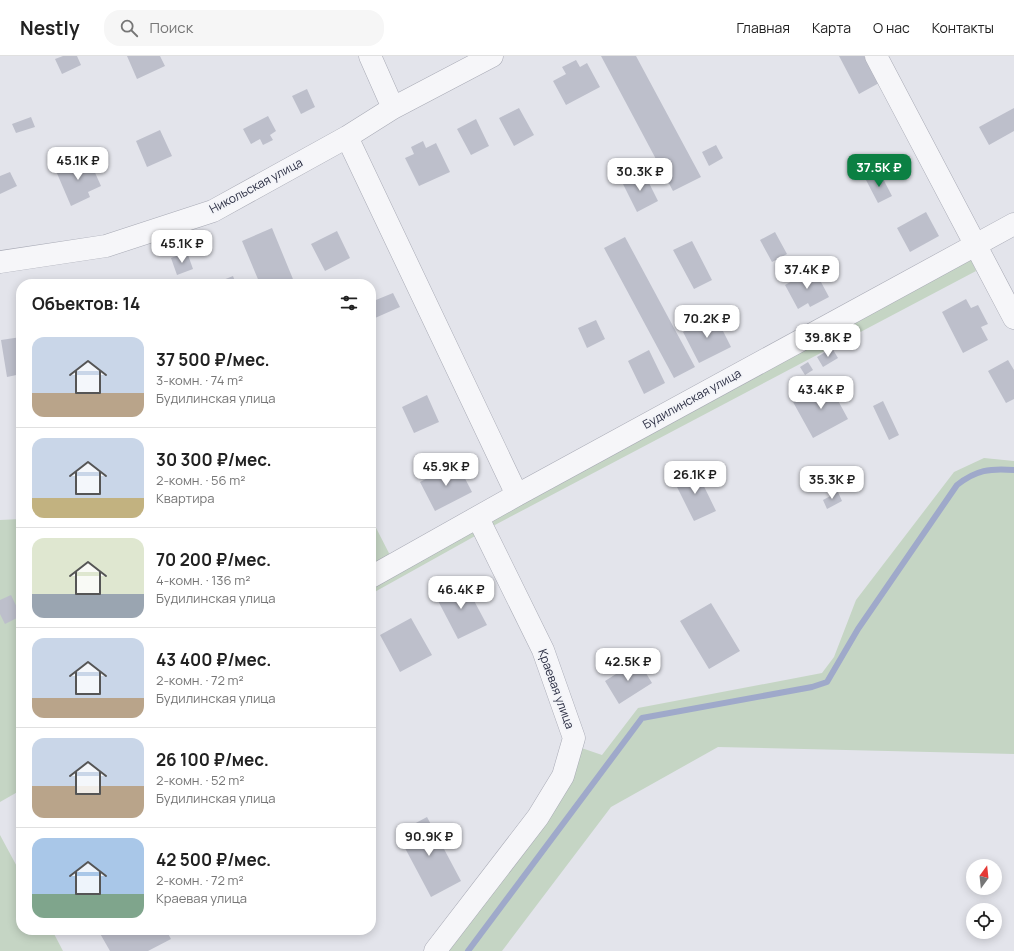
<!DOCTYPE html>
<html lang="ru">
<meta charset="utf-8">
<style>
:root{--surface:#fff;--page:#f6f6f6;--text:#222;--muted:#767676;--line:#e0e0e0;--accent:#0b8043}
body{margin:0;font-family:Manrope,sans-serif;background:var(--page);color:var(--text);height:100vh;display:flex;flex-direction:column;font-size:15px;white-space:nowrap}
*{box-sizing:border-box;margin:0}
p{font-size:13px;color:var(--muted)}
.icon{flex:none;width:22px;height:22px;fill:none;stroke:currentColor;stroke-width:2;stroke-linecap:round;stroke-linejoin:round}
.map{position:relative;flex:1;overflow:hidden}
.drawer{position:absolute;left:16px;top:223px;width:360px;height:656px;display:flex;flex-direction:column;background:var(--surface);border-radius:16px;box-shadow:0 2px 10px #0003}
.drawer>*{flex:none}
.needle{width:26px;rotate:15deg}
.buttons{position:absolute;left:966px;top:803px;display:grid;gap:8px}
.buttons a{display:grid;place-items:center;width:36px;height:36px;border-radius:50%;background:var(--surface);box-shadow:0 2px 10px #0003;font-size:20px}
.price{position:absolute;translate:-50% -34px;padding:0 9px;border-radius:8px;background:#fff;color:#222;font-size:13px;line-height:26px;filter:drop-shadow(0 1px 2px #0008)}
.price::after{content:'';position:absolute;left:50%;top:24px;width:12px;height:9px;margin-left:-6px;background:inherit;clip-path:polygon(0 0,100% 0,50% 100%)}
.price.current{background:var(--accent);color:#fff}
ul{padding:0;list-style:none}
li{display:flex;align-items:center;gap:12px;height:100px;padding:0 16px}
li+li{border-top:1px solid var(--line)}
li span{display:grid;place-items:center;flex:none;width:112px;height:80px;border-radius:12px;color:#555}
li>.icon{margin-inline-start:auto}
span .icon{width:48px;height:48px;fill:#fffc;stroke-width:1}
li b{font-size:17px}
h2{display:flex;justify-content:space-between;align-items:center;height:48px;padding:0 16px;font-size:17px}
header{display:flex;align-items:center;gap:24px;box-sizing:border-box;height:56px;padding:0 20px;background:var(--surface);border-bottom:1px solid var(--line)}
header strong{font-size:19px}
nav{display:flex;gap:22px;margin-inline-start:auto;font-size:14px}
.search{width:280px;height:36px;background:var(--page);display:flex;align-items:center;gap:10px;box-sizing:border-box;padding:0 14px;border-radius:16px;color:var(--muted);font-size:15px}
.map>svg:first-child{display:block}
.green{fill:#c5d5c4}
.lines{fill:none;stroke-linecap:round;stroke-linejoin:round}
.stream{stroke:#9fa9ca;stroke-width:6}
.building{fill:#bdbfcb}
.street-casing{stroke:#a8aab5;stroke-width:23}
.street{stroke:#f6f6f9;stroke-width:22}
.labels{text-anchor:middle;stroke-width:3.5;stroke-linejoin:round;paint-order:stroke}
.street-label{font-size:12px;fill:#2b2e43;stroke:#f3f4f8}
</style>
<header>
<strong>Nestly</strong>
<div class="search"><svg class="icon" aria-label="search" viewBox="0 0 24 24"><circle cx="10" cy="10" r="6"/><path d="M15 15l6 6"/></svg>Поиск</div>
<nav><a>Главная</a><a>Карта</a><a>О нас</a><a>Контакты</a></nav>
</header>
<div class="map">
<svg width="1014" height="895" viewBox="0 0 1014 895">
<rect width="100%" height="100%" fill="#e3e4eb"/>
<!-- green -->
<path class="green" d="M964,186L976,215L493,470L371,538V462L394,507Z
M984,402L1014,405V698L718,691L611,751L502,895H426L527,763L556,714L564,686L602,699L638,652L822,617L834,601L856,544L954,416Z
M21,463V734L0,746V464Z
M0,779L21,818V874H52L63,895H0Z"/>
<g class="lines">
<!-- stream -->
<path class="stream" d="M468,895L642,662L812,631L827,626L858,573L957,429C976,414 990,412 1014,414"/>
</g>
<!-- building -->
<path class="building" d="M63,0H77L81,9L62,18L55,3Z
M127,0H160L165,10L137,23Z
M601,0H636L701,121L673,135Z
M839,0H864L879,27L859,38Z
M576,4L580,11L587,7L600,31L566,49L553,25L566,18L562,11Z
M307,33L315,51L301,58L292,40Z
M519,52L534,79L514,90L499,62Z
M1014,52V75L989,89L979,71Z
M268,60L276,75L270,79L273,84L263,89L260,83L251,88L243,73Z
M31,61L35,71L16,77L12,68Z
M476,63L489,90L471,99L457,73Z
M160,74L172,100L147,111L136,85Z
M423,85L426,92L436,87L450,116L419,130L405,102L414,98L411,91Z
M716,89L723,102L709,110L702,96Z
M88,101L101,130L88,136L90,141L71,150L56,115Z
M10,116L17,130L0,138V120Z
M644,117L658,145L637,156L623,128Z
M880,117L892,140L878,147L866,124Z
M926,156L939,180L910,196L897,172Z
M272,172L295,228H260L242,185Z
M337,175L350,202L325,215L311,188Z
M775,176L787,198L772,206L760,184Z
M625,181L695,311L674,322L604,192Z
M692,185L712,224L694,233L673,194Z
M187,196L193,213L177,219L171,202Z
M814,213L829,241L810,251L808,247L798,253L785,229Z
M233,220L236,228H213Z
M393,237L400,251L375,262L371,252V246Z
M966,243L971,252L978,249L988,268L981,271L988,284L963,297L942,256Z
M715,259L731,291L699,307L683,276Z
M596,264L605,283L587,292L578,272Z
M21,281V318L7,321L1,284Z
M832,292L838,302L823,311L817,301Z
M649,294L665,327L644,338L628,305Z
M1008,304L1014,314V343L1006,347L988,315Z
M808,306L813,314L805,319L800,311Z
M828,326L848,363L813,382L793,346Z
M427,339L439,366L414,377L402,351Z
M883,345L899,379L889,384L873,350Z
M457,407L472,436L435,455L420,426Z
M695,412L716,455L694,465L673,423Z
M838,436L842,445L827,453L823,444Z
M463,524L487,569L458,583L435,539Z
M11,539L21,560L5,568L0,558V544Z
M711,547L740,595L709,613L680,565Z
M411,562L432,599L400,616L380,579Z
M638,604L652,627L619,648L605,625Z
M427,761L461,825L431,841L397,777Z
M98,874H166L171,883L148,895H110Z"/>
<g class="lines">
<defs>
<path id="street" d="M370,0L393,52
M876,0L1014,262
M347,81L517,439
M0,206L106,190L213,155L347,81L393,52L492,0
M371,521L517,439L1014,168
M435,895L538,761L563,720L574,682L543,594L478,462"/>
</defs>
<!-- street casing -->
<use href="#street" class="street-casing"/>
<!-- street -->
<use href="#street" class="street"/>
</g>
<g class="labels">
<!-- street labels -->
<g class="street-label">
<text transform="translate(256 130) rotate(-28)" y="4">Никольская улица</text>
<text transform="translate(692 343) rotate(-29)" y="4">Будилинская улица</text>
<text transform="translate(556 633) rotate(70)" y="4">Краевая улица</text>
</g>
</g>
</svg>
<div class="buttons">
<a><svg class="needle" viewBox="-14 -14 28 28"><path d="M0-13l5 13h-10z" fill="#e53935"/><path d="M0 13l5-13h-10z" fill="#767676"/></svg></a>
<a><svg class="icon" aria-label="locate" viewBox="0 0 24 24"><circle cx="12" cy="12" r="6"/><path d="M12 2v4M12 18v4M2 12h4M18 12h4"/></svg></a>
</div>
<b class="price" style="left:78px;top:125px">45.1K ₽</b>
<b class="price current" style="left:879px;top:132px">37.5K ₽</b>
<b class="price" style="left:640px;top:136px">30.3K ₽</b>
<b class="price" style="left:182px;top:208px">45.1K ₽</b>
<b class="price" style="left:807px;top:234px">37.4K ₽</b>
<b class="price" style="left:707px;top:283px">70.2K ₽</b>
<b class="price" style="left:828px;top:302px">39.8K ₽</b>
<b class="price" style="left:821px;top:354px">43.4K ₽</b>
<b class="price" style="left:446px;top:431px">45.9K ₽</b>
<b class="price" style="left:695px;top:439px">26.1K ₽</b>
<b class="price" style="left:832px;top:444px">35.3K ₽</b>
<b class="price" style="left:461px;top:554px">46.4K ₽</b>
<b class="price" style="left:628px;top:626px">42.5K ₽</b>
<b class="price" style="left:429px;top:801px">90.9K ₽</b>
<section class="drawer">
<h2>Объектов: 14<svg class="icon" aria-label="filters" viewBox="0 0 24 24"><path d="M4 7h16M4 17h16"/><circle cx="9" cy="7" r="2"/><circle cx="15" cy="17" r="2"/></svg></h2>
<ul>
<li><span style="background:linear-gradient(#c9d6e8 70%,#b9a48a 0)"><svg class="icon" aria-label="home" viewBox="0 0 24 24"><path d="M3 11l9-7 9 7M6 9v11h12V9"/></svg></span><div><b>37 500 ₽/мес.</b><p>3-комн. · 74 m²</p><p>Будилинская улица</p></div></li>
<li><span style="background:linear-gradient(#c9d6e8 75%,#c2b280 0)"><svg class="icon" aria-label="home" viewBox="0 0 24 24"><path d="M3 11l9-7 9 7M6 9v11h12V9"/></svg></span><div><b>30 300 ₽/мес.</b><p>2-комн. · 56 m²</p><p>Квартира</p></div></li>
<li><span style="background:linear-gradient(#dfe7d0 70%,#9aa5b1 0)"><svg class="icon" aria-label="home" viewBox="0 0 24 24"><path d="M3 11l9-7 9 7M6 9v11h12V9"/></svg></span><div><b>70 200 ₽/мес.</b><p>4-комн. · 136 m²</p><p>Будилинская улица</p></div></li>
<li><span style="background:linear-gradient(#c9d6e8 75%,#b9a48a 0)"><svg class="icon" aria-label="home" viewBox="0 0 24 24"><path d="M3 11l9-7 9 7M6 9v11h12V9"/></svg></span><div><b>43 400 ₽/мес.</b><p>2-комн. · 72 m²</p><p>Будилинская улица</p></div></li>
<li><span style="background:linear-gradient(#c9d6e8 60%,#b9a48a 0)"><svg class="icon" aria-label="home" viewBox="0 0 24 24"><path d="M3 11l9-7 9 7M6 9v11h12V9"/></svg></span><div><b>26 100 ₽/мес.</b><p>2-комн. · 52 m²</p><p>Будилинская улица</p></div></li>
<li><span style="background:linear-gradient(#a9c7e8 70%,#7fa58c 0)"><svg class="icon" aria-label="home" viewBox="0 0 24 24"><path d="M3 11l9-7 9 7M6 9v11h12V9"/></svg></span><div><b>42 500 ₽/мес.</b><p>2-комн. · 72 m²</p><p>Краевая улица</p></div></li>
</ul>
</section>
</div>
